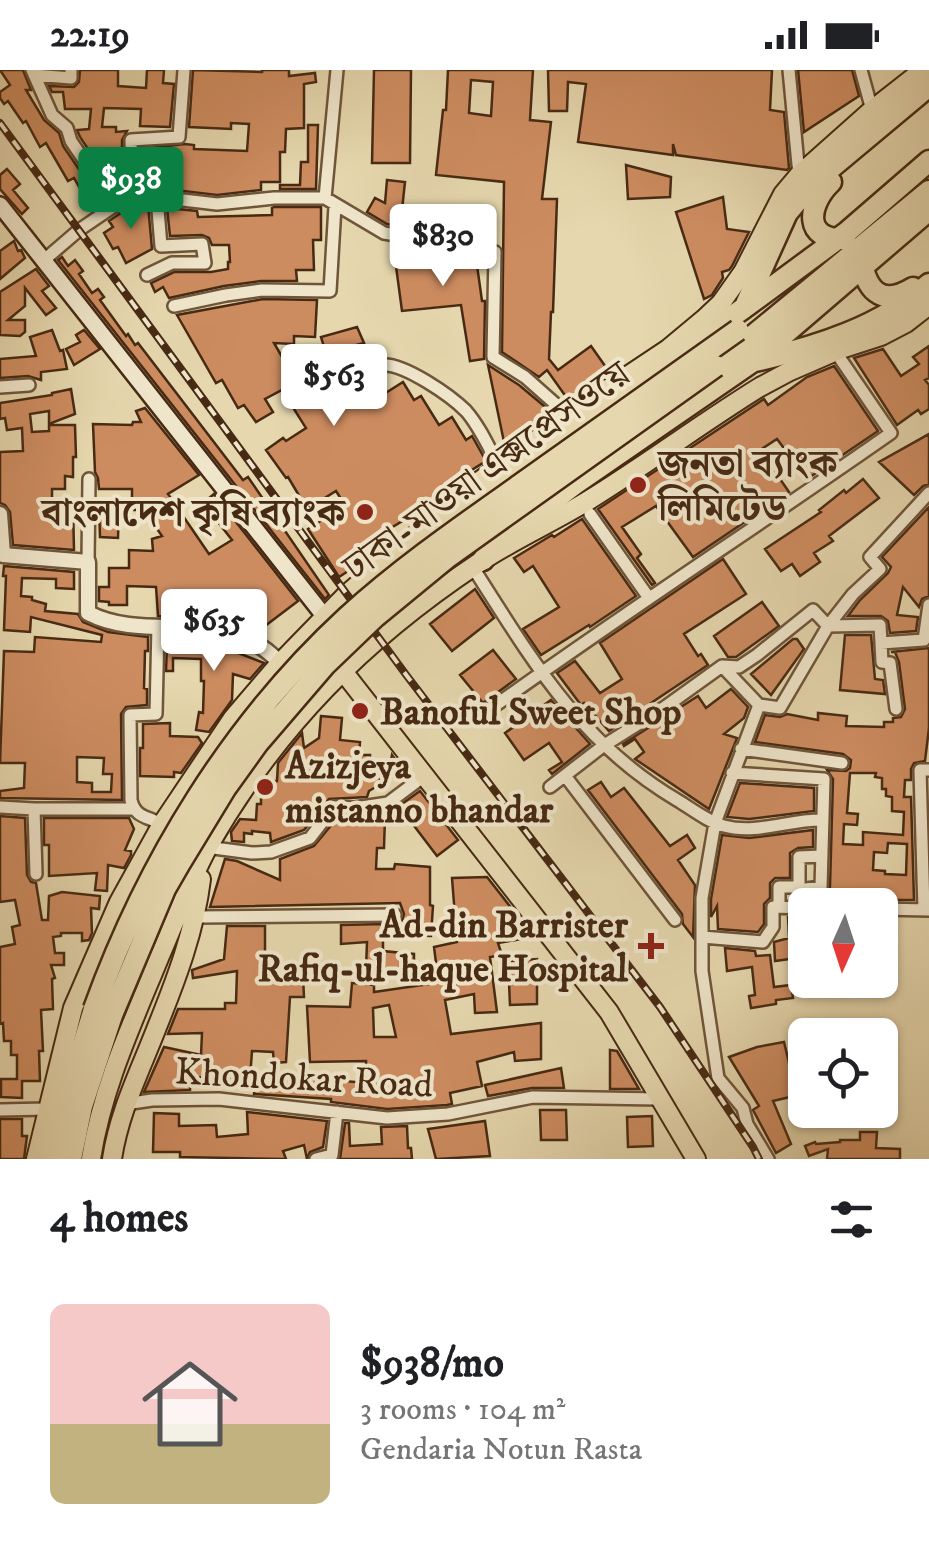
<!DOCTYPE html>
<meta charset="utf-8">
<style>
:root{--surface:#fff;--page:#f2f2f2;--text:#202124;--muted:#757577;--accent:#0b8043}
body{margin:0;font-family:"IM FELL DW Pica","Noto Serif Bengali",serif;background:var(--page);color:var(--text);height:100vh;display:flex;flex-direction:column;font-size:38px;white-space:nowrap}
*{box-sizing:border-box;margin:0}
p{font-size:32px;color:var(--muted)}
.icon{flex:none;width:55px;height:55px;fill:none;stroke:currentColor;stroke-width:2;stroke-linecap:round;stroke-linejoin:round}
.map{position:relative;height:1089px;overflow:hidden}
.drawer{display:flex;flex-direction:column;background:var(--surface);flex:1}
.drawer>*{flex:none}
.needle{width:65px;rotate:183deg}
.fabs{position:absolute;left:788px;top:818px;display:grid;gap:20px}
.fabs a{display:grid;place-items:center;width:110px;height:110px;border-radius:15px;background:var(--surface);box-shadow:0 2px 8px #0004;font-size:50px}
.price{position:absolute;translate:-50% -85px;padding:0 22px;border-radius:10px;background:#fff;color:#222;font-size:32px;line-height:65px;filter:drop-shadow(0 2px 5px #0008)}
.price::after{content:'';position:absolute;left:50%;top:60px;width:30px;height:22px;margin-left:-15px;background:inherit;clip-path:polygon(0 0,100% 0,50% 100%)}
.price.selected{background:var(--accent);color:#fff}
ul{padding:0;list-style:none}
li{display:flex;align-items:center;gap:30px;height:250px;padding:0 50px}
li span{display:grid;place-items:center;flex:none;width:280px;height:200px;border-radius:15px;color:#555}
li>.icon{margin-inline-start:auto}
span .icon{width:120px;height:120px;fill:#fffc;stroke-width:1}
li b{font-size:42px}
h2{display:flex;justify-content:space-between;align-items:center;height:120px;padding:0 50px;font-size:42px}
.status{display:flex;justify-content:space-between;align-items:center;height:70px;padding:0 50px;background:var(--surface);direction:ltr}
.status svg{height:28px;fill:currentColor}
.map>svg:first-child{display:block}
.building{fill:#cd8c60;stroke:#472a13;stroke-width:2.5;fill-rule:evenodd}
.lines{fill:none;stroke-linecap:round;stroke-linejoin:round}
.minor-casing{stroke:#6f553a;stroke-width:16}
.tertiary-casing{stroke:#6f553a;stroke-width:19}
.secondary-casing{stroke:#472a13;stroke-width:20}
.primary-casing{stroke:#472a13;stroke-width:22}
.trunk-casing{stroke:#472a13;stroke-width:22}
.motorway-casing{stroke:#472a13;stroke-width:25}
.minor{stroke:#efe5ca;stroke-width:11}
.tertiary{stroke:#efe5ca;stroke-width:14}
.secondary{stroke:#efe5ca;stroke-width:15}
.primary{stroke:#e6d7ae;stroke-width:18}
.trunk{stroke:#e6d7ae;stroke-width:18}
.motorway{stroke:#e6d7ae;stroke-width:20}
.rail-casing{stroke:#472a13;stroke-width:8}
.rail{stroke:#efe5ca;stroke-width:4;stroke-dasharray:11;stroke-linecap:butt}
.motorway-bridge-casing{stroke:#472a13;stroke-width:25;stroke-linecap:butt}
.motorway-bridge{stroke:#e6d7ae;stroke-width:20}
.poi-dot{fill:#8f2418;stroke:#efe5ca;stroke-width:4}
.labels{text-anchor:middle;stroke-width:8;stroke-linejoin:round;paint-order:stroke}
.poi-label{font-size:38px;font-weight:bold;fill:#472a13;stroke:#efe5ca;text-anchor:start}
.street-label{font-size:38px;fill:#472a13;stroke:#efe5ca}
</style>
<div class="status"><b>22:19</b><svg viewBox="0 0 49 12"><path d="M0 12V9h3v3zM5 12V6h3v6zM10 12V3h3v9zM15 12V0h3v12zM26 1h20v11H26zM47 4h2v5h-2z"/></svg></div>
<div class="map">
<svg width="929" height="1089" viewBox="0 0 929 1089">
<rect width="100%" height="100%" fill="#e6d7ae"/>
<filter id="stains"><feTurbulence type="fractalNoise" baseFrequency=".002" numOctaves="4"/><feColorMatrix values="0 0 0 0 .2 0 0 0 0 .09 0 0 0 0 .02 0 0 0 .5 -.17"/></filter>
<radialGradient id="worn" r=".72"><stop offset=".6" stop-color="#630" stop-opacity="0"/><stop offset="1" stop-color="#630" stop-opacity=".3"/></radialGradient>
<!-- building -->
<path class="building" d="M0,0H23L31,20H26L44,50L59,63L63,76L102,133L99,135L93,127L87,131L74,108L68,111L46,73L40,77L26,51L23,53L8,31L4,34L0,28V22L10,15Z
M80,0H118V16L146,18L147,0H164L163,13L174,14L170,57L140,56L141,39L104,38L102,57H116V62L127,61L122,70V107L106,106L80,67L77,60L89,59L91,39H65L63,22H52L49,16L74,17L79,12Z
M193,0L262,2V0H289V6L315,3L316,12L304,14V58L286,59L285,82H280V112H261V120L217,125L141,116V79L185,74L194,75V79L247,81L249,54L231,53V59L189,57Z
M374,0H411L410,93H372Z
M448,0H533L530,50L551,52L542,129H557L553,242H551L549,289L558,300L591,276L610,303L569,331L547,300L539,307L502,282L504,112L436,105L443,40H446ZM471,10L493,12L491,46L469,43Z
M548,0H772L770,40L784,42L789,98L787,100L676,85L673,74V85L578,72L586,14L568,12L567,41H549Z
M798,0H852L859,26L804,62Z
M308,55H318L316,119H280V115H300L301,92H308Z
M626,95L671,107L670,127L628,129Z
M7,99L20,114L13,120L28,138L22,144L0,119V105Z
M387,110L405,112L402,140L478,148L476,169L387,154L367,142L375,128L385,133Z
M723,127L727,159L749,162L732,196L729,200L722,202L723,208L712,225L704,229L676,142Z
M134,134L148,135L152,179L126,193L118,177L113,179L104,163L113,157L109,151Z
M274,137H321V170H313L314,200H296L297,211H261L224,216L169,228L163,217L155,222L151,213L174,202H211L228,199V192H230L229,175H212L209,168L202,165L170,166L167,138L197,141L198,147L272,145V138Z
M14,171L18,181L21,180L25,188L0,209V181Z
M393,174L476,188L482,231H485L484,289L470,291L461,235L402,241Z
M62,187L68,196L75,190L83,201L79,204L92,223L98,219L104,227L100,230L126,266L128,264L135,275L138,273L243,410L248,407L329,525L325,529L58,190Z
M36,199L49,216L42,221L56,238L46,245L25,218V236L8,250H25V262L20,266L0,265V222Z
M263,229L317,230L315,267L294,266V274L274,273L299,316L320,303L335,326L353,317L362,332L382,320L384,324L403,312L414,330L421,326L439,355L452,347L466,370L472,366L486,391L459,408L460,410L455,419L391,458L393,462L366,479L371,486L339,507L308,459L345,435L336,421L307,439L288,407L286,408L266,380L283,368L286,371L306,358L282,320L265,329L273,342L256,352L244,335L238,338L222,310L216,313L177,245Z
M357,257L364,273L326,283L321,267Z
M52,260L60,281L63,280L67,299L41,302V310L28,306L0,308V289L36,286L30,267Z
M84,260L100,279L74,295L66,279L80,272L76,265Z
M929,276V308L925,310L929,315V339L921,344L918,340L897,355L854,288L883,279L901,306L919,294L913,287Z
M488,295L519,315L550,341L504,372Z
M834,296L878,361L807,409L777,369L760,380L789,422L693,487L656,436L622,457L641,484L637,488L655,513L652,515L598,439L764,329L768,335L807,307Z
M71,319L75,344L49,354V341L30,344L32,362L49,361V355H75L76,387H73V407L65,406V419H52V436H73L74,480L13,475L10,442L5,435L0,433V382L23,381L22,358L7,360L5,348L0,349V333L52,325V323Z
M145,338L199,405L168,424L209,484L232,470L203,433L214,424L298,531L257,562L240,555L229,542L219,550L158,546L156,517L127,516V535H109V532L99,531V517H109V498H129V480L153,481L152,469L162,466L144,440H132V419H99L98,408L95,402L93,354L132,355L133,352H141L136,341Z
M929,364V414L923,416L914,425L879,392Z
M863,409L879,428L829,466L833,471L814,483L820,492L800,506L792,494L781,501L765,479L821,442L819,440L844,420L846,423Z
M99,435H119L118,468L100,467Z
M929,437V526L922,529L919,537L903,517L897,545L918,547L916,561L890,563L888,551L881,546H848L860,530L888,503L891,497L882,487Z
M582,449L636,526L590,557L589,555L541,585L523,559L559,537L533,496L524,502L514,488L552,465L554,467Z
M723,489L746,524L684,564L698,586L701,584L708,595L609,661L584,633L581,635L557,603L575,591L600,623L622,609L600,573Z
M4,496L74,502V519L56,518V509L22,508L21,526L32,527V530L46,534L45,541L78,544L83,552L108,562L148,567V581H145L144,618L147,619V635L126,637L121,644L122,730L0,728V721L24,718L25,693H0L4,581L34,582L35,567L101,572L102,565L31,547L30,562L4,560L6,506H3ZM77,687L104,688L103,704H112L111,722H92V713L77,712Z
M475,519L494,548L452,581L430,554Z
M762,532L779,556L736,587H728L714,566Z
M845,565H871L875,609L883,610L885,624L840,620Z
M183,568L210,570L232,575L237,577L233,581L264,593L250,609L233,604L232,630L209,662L196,660L199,642L203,643L204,611H201V589L173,588V601H166L167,575L182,579Z
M793,569H797L804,579L771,625L751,604Z
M929,578V658L925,691L914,693L911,699V710H905L904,727H911L914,830H879L872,835L814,834L815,827L826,825L830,817L833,709L827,700L846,701L850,698L851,690L843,684L755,672L765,645L780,647L787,644L818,650V643L847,646L846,656L884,657V652H893V648L901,647L905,639L899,592L895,582H891ZM850,703H876L875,707L882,708V719H886V726L892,727V741L904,742L903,765L863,762V775L843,774L844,754L857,755L858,744L847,743ZM888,773L907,774L906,805L885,804V801L873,800L874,782L887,783Z
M493,580L516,609L483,633L460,605Z
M731,619L748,637L744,648L724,664L737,668L709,739L635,689L644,682L635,669L624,676L623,674L698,626L706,638Z
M551,630L590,674L552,704L549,700L562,692L549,673L524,690L505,663Z
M321,646L342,648L340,670L360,672L359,685H370V693L390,696L392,685L403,701L384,712L380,710L379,715L369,721L367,727L329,729L304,760L271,772L270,763L252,761V764L244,763V772L232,771L231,762L240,749L256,750L257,734H261V717L265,711H277L278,693L302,663L304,678L319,668Z
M170,653V666L198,667L202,673L181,703L174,702V707L140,706V678H143V654Z
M601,712L611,727L624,718L670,776L687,765L695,778L678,790L695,815L693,867L683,854L682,844L588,720Z
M740,713L814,718V741L749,749L727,747Z
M420,721L458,770L437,786L399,736Z
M377,744V747H385L384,778H377L376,799H394L395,794L430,797V835L433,836L431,866L404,865L402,851L404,844L400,833L210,837L225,789L237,791L280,810V789L314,776L338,747H355Z
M0,746L25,748L27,805L31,812L36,813L42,850H48L49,826L62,822L100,826L99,839L91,838L92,863L89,870L82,871V863H61V866L53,867L55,883H64V895H51L55,908L52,909L53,939L41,940L43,981H39L40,1011H22V1028L1,1027V1009H17V985H11V971H4L3,953L0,954V877L15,874L12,857L20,855L15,830L0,832Z
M44,748H129L134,759L125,780L131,781V785L124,798L108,795L107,821L95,820L97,803L49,806V775H44Z
M813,760V777L798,778L790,783V808H775L770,813V828L764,834V854L758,862L718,859L717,836L711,847V829L722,765L749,768Z
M487,807L534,867L498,873L502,885L490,887L497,942L475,943L474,924L445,930L451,964L541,953V989L515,991L514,982L477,992L482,1016L450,1023L452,1034L447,1035L387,1039L331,1032V1029L254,1024L256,1003L366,1013V991L310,992L307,936L350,937L352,913L374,915V922L464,909V902L437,901L434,877L457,872L452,808ZM389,935L396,967H374L373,938Z
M788,847H805V887L775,891L774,872L789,868Z
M383,854V881L414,884V900L366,898L367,872L341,874V855Z
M227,856H265V890H271V906H303L304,927H290L286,992L274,993L273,982L252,981L250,1009L191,1007L190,1020L144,1022L164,977L201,985L202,963L168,964L178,939H225V933H236L237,901L193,908L192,900L224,889Z
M725,878L755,881L756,886L770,885L774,917L791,915L793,928L776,930V934L751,938L749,926L755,925L752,897L727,901Z
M537,889V934L510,935L508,891Z
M784,972L791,1001L798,1000L803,1024L773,1031L791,1074L776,1083L753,1040L759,1036L729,987L757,977Z
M610,980L617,981L639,1019H610Z
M561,998L564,1018H532L488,1026L485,1015Z
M540,1040H566L567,1070H541Z
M247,1042L327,1051L323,1077L310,1082L307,1089L304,1075L283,1081L286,1089L180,1087V1082H153L154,1043L179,1044V1056L216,1055L217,1067L248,1064Z
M652,1046L653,1076L628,1077L627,1047Z
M0,1049H22V1066H27L24,1089H0Z
M485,1051L490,1086L436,1089L428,1059Z
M345,1053H349L350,1076L382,1074L381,1057L407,1056L408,1078H411L412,1089H340Z
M860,1062H877L876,1078L900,1079V1089H827L828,1079L809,1086L805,1076L815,1072L816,1074L840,1072V1070H860Z"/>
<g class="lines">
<defs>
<path id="minor" d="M32,0L52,45L67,58L71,71L115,136
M789,0L799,105
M861,0L872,40
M34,5L71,8V0
M132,124L217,134L274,128H325L384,163L495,182L493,287L525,307L569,346
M325,128L337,0
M43,191L79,160L132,124L131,70L179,67L184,0
M147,205L172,193H205L202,174L161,176L157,128
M174,236L226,225L262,220L330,221L335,136
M345,311C357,305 369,297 383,295C404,293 451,326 466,341C480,357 489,378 499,397
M0,317L29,315
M590,444L649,528
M88,492L89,409
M472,496C532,590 579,672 677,730C692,739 708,752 724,756C757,765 790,749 823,750
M158,556L156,644L130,645L131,730C135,749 150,746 164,756
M881,573L882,592L890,593L896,639
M722,596L759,635
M478,648C613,550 754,459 891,363L835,281
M741,679L842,693
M732,703L824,709L821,817L806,819L805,835
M566,707L675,850
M550,717L603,676L665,637L722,596L739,597L757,585L813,540L828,556L880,555L881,573L924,570L929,535
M0,737L34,739L36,804
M34,739H133
M206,777L252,783L271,782L310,768L334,737L355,738L388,733L424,706
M779,837V817H799V787L822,786
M880,839L929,840
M924,840L920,700H929
M195,847L395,845
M702,867L763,872L773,857V837L805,838
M125,1034L152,1030L219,1029L387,1048L448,1044L533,1027L659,1029
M0,1040L47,1039
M316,1089L332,1085L337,1042
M768,1089L747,1054L743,1038L718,1008L702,901V828L715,753L759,635L780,638L828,556L853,524L880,499L870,487L929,423"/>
<path id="tertiary" d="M0,444L3,485L88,492V543C150,575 225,533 280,593L288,594"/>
<path id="secondary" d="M0,135L325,547"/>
<path id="primary" d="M339,591L342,600L609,942L696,1089"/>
<path id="trunk" d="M467,420L596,327L668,279L704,249L721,233L743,202L783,124L799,105L872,40L923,0
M36,1089L73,938L119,832L162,754L233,648L280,593L348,523L440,444
M91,1089C102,1018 132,954 159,888C175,852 189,812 208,777C276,657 363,570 477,494C512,470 552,453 589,430C647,394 702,353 760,317L788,302L841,279L881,266L906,253L929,235
M112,1089C119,1042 140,1001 157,957C176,910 195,860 201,809"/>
<path id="motorway" d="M831,112C807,135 803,171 845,169
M861,186C865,219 880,238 913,218
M746,234L787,143L803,124L832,97L929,16
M755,291C816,277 881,257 929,214
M716,296L929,121
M431,453L509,403L744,238L847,162L929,91
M483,490L493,476L575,414L752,292L929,140
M55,1089L67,1028L94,939
M71,1089L82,1036L112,945"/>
</defs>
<!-- minor casing -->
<use href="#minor" class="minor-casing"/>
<!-- tertiary casing -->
<use href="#tertiary" class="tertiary-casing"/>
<!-- secondary casing -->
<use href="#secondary" class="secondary-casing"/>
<!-- primary casing -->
<use href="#primary" class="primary-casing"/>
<!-- trunk casing -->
<use href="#trunk" class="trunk-casing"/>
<!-- motorway casing -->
<use href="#motorway" class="motorway-casing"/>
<!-- minor -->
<use href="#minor" class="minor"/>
<!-- tertiary -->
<use href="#tertiary" class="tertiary"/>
<!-- secondary -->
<use href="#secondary" class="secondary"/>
<!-- primary -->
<use href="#primary" class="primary"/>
<!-- trunk -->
<use href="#trunk" class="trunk"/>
<!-- motorway -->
<use href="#motorway" class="motorway"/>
<defs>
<path id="rail" d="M0,53L407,606L660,937L753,1077L759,1089"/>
</defs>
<!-- rail casing -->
<use href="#rail" class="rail-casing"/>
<!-- rail -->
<use href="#rail" class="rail"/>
<defs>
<path id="motorway-bridge" d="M94,939C147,792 232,653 347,547C403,496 466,453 528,409C598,359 668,310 738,260
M112,945L165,819L180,793L225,719L258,673L325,595L375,547L448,487L716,296"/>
</defs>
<!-- motorway-bridge casing -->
<use href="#motorway-bridge" class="motorway-bridge-casing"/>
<!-- motorway-bridge -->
<use href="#motorway-bridge" class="motorway-bridge"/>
</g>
<!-- markers -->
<g class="poi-dot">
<circle cx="638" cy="415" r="10"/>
<circle cx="365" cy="442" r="10"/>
<circle cx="360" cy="641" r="10"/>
<circle cx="265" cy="717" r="10"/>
<path d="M646 861h10v10h10v10h-10v10h-10v-10h-10v-10h10z"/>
</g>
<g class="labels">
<!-- poi labels -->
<g class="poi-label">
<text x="658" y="406">জনতা ব্যাংক<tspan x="658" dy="44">লিমিটেড</tspan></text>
<text x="345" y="455" text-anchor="end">বাংলাদেশ কৃষি ব্যাংক</text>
<text x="380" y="654">Banoful Sweet Shop</text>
<text x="285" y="708">Azizjeya<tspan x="285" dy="44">mistanno bhandar</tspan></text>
<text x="628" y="867" text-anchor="end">Ad-din Barrister<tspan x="628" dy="44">Rafiq-ul-haque Hospital</tspan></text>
</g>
<!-- street labels -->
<g class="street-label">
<text transform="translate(486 400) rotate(-36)" y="13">ঢাকা-মাওয়া এক্সপ্রেসওয়ে</text>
<text transform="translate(304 1007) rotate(3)" y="13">Khondokar Road</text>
</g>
</g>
<rect width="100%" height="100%" filter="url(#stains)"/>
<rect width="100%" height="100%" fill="url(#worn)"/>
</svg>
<div class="fabs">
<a><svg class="needle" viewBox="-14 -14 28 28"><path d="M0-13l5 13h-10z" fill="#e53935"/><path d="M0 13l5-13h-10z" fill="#757577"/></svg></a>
<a><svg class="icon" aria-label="locate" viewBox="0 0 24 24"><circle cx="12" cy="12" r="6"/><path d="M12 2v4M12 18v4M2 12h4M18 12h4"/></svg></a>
</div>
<b class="price selected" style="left:131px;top:162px">$938</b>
<b class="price" style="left:443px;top:219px">$830</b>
<b class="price" style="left:334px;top:359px">$563</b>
<b class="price" style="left:214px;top:604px">$635</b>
</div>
<section class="drawer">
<h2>4 homes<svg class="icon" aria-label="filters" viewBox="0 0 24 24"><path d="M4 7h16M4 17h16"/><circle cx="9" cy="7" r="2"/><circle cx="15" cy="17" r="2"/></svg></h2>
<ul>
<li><span style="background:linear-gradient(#f6c9c9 60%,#c2b280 0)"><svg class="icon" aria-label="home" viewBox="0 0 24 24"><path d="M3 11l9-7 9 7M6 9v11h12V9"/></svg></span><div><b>$938/mo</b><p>3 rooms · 104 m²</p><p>Gendaria Notun Rasta</p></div></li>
</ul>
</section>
